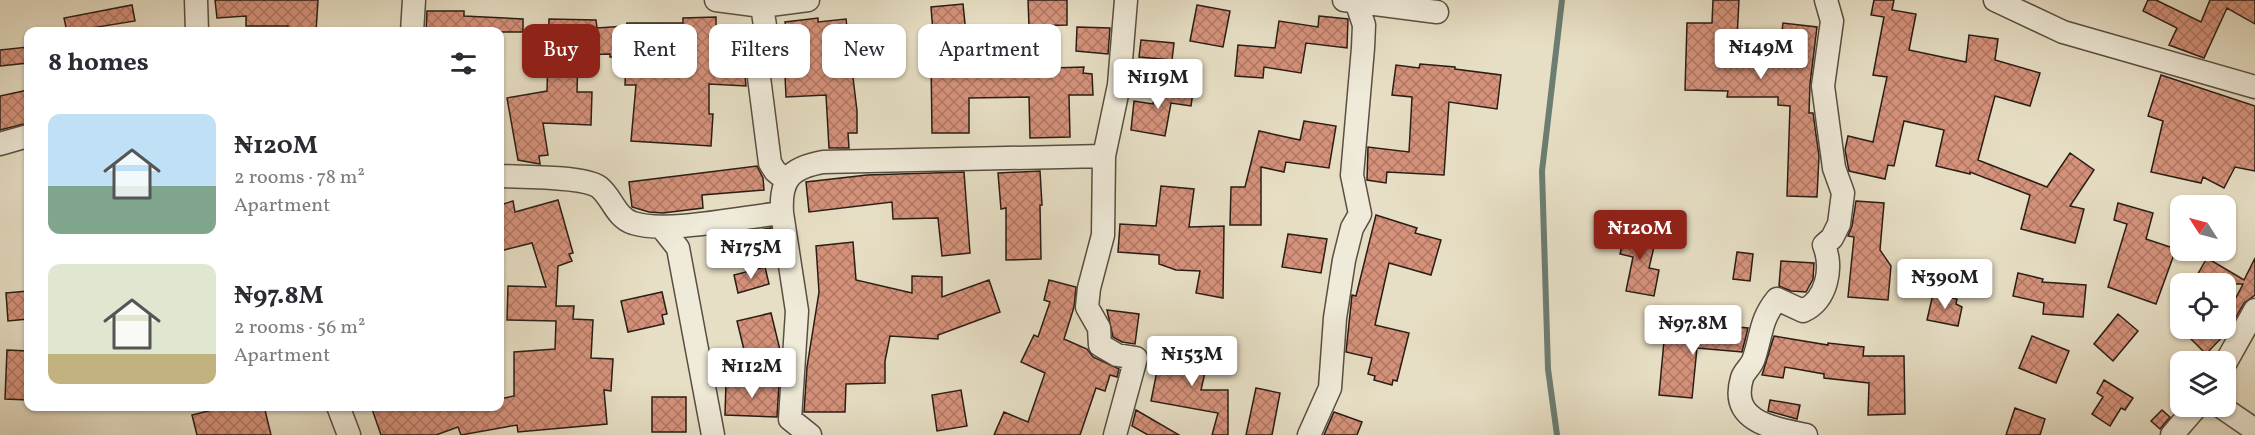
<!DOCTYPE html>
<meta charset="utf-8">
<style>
:root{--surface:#fff;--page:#f2f2f3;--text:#2b2b33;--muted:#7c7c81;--accent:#8f2418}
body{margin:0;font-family:Vollkorn,serif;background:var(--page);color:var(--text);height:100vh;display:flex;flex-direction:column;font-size:22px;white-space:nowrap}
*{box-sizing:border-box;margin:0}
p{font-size:20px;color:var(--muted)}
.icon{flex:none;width:33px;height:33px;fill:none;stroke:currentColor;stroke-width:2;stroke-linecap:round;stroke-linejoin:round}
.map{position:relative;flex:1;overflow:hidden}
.side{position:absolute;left:24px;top:27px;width:480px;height:384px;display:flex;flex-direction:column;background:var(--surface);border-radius:12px;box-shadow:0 2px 4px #0004}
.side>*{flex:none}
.banner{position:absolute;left:522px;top:24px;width:570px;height:54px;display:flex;gap:12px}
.needle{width:39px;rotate:306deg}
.tools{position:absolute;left:2170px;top:195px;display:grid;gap:12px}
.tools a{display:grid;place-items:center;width:66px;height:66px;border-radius:12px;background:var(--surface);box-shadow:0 2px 4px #0004;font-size:30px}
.price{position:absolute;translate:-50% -51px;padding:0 14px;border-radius:6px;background:#fff;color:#222;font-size:20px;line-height:39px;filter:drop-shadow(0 2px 3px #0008)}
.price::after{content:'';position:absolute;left:50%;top:36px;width:18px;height:14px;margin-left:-9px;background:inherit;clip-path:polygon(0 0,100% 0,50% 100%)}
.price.current{background:var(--accent);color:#fff}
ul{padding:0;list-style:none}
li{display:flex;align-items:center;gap:18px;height:150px;padding:0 24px}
li span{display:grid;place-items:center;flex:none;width:168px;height:120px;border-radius:12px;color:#555}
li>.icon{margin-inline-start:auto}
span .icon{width:72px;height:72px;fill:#fffc;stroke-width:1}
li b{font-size:26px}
h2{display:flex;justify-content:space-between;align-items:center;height:72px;padding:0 24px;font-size:26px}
.chip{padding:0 21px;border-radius:12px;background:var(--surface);box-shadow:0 2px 4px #0004;font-size:21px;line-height:54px}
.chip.current{background:var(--accent);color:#fff}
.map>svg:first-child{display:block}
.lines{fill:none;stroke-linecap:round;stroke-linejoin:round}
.stream{stroke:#6c7d71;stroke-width:6}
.building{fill:url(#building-cross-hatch);stroke:#2a1d15;stroke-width:1.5}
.minor-casing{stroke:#594e41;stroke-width:25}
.minor{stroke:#efead9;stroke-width:22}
</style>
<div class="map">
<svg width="2255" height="435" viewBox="0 0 2255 435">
<defs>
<pattern id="building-cross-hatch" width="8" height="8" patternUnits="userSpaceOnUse" patternTransform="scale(1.5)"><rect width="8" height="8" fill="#d6927b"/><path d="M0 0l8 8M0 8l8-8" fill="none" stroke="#ae7764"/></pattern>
</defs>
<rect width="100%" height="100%" fill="#e7dfc5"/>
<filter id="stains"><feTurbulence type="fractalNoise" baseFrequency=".00333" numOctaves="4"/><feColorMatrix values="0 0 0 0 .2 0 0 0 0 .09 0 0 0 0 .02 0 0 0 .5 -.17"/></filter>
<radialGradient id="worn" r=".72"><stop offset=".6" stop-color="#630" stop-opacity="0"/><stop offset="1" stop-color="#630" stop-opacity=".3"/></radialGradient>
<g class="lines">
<!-- stream -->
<path class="stream" d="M1557,435L1548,369L1542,171L1562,0"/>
</g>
<!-- building -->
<path class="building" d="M215,0H318L316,32H288V26H246V16L217,18Z
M1028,0H1067V25L1029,26Z
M1713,0H1739L1737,39H1781L1783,23L1817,27L1810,84L1809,113H1813L1819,156L1817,197L1787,196L1790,106L1778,105V97H1727L1728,91L1685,90L1687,23H1712Z
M1874,0H1894L1892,10L1916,14L1909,50L1966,62L1969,35L1998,39L1995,60L2040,73L2030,106L1995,96L1978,160L2047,187L2070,153L2094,170L2070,206L2084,209L2075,243L2021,229L2030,195L1970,172V174L1936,166L1944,130L1904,121L1894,166L1888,165L1885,179L1849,171L1845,150L1848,136L1873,142L1887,77L1873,75L1884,17L1871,15Z
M2148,0H2156L2201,22L2210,0H2255V24L2227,8L2204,58L2169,45L2177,28L2143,11Z
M963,4L969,63L1016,62L1018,69L1084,67L1083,73L1092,74L1093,95H1069L1070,137L1030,138L1029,97L969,98V133H932L931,58H935L931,7Z
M132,5L135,21L67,32L64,18Z
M1197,5L1230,11L1223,47L1190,41Z
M427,11H464V16L523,19V32H426Z
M1319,16L1348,19L1347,48L1306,43L1301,73L1264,67L1263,78L1235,76L1238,45L1275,48L1279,21L1318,27Z
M716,17V26L752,27V31L743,55L746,86L709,84V114H713L711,146L631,141L636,85H625L626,57H610V54L578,55L577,92H592L591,125L543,123L548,155L539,156L540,164L518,160L507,98L547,91L549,19L596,20L597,28L626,26L627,23H683V18Z
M818,18V22L846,19L857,111V133H848L849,148H829L826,95L786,97L785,75L792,74L785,22Z
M1077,27L1110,28L1108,54L1076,51Z
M1141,40L1174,43L1172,60L1139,57Z
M28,47V63L0,66V50Z
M1420,64L1455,67V69L1501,75L1497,109L1449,102L1444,175L1387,172L1386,183L1367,180L1368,147L1409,152L1412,97L1392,95L1396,65L1419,68Z
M2161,75L2255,106V171L2235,167L2224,188L2203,177L2201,183L2151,172L2163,121L2148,116Z
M1157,85L1193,92L1191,106L1171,103L1165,136L1131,130L1134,101L1153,104Z
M28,90V123L0,130V96Z
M1304,121L1336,126L1329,168L1286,162L1284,172L1261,167V225H1230L1231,187H1245L1259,131L1300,140Z
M757,166L763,178L764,190L702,195L703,208L663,213L649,212L632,207L629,182Z
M1040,171L1042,205H1040L1041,259L1006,260V208L1001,209L998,173Z
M964,172L970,253L942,256L938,218L893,219L892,202L809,212L806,182L867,175Z
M1161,186L1194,189L1189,227L1224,226L1223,298L1196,293L1200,271L1176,270L1159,264V255L1118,252L1120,224L1156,226Z
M558,200L573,253L569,254L572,261L558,266L556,306H574L573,319L593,320L591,358L613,359L611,391L604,390L607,424L518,432L517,425L461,435L458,427L436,435H381L371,406H500V399L514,396V352L555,349L556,321L507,320L508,286L546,287L532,243L500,251V205L513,201L515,212Z
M1856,201L1884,203L1880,250L1891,266L1888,300L1848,297L1854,237L1848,236L1852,226Z
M2118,203L2153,213L2146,239L2176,249L2156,304L2108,287L2127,224L2114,220Z
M1376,215L1417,228L1415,233L1441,240L1431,275L1389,263L1375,325L1409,333L1397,381L1393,380L1392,385L1374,380L1375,376L1368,374L1372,358L1346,352L1352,295L1356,296Z
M1626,227L1657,234L1649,268L1659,270L1654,296L1626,291L1633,257L1620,254Z
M771,228L775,257L764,259L760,230Z
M1288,234L1327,239L1321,273L1282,267Z
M853,242L856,280L912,293V276L942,277V297L989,280L1000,312L938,335V339L890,336L885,361V383L846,384L845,412H804L807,367L819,292L816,246Z
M1737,252L1753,254L1750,281L1733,279Z
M2207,258L2244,280L2255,258V295L2244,303L2228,331L2206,354L2180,328H2226V317L2243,284H2192Z
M1781,261L1814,263L1813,279L1806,292L1791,291L1779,286Z
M765,267L769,284L738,293L734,275Z
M2018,273L2043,279L2042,282L2086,285L2083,317L2043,314L2044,303L2013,296Z
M1049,280L1076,287L1074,307L1064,339L1087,349L1093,357L1119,369L1117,377L1110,375L1105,391L1096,388L1080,435H994L1004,412L1028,422L1045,373L1021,362L1034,335L1038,337L1050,302L1044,300Z
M28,291V319L8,321L6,293Z
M662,292L667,314L662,315L664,324L628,332L621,301Z
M1933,294L1957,299L1956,304L1962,307L1958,326L1927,320Z
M1107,310L1139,314L1135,344L1122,342L1113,337Z
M771,313L781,354L747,362L737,321Z
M2118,314L2138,331L2113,361L2094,344Z
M1713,325L1748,328L1742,352L1697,348L1692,398L1659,395L1665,330L1712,334Z
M1774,336L1828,345V343L1864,347L1863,356H1904L1905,414L1868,415L1869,383L1824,378V374L1785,367L1783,378L1762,375Z
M2032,336L2069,351L2056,383L2019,368Z
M1187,340L1211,346L1201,390H1228V435H1212L1218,413L1151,401L1158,366L1180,370Z
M7,350L28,351V400L5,399Z
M2104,380L2133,398L2125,410L2121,408L2110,426L2092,414L2103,397L2097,393Z
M726,382L779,384L777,417L725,415Z
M1256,388L1280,393L1272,435H1246Z
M961,390L967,426L937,431L932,395Z
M652,397H686V432H652Z
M1770,400L1800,405L1797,419L1768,411Z
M228,406H264L271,435H197L192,415Z
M2015,408L2045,419L2040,435H2006Z
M1136,410L1179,435H1148L1132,426Z
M2162,410L2170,417L2160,429L2151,421Z
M1334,412L1362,422L1357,435H1324Z"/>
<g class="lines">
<defs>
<path id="minor" d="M196,0L197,32
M716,0L762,6L808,0
M765,0L762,6L767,39L756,54L770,163L775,171L786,180
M1344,0L1437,12
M1995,0L2063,32L2255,87
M412,32L414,0
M0,144L28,136
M500,176C521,177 583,176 599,187C612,197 616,218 633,223C666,234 744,217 782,213
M662,228L678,248L713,435
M2226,362L2255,310
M338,406L349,435
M2220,406L2255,430
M810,435L790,419L797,311L782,213C780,179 790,168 823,162L1104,156
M1115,435L1136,358L1117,355L1100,345L1099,328L1087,307L1089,288L1103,235L1104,156L1119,85L1126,0
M1309,435L1330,388L1335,318L1344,260L1352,228L1360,214L1352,175L1363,48L1364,25L1356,1
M1806,435C1773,428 1729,422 1742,378C1744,371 1752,366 1754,358C1762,334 1760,320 1777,299L1803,311C1827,300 1833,268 1824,245L1832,238L1839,224L1843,193L1834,168L1823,86L1832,21L1826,0
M2172,435L2197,406"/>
</defs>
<!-- minor casing -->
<use href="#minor" class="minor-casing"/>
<!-- minor -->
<use href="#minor" class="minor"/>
</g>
<rect width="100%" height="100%" filter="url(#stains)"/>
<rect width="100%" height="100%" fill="url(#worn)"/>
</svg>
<div class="tools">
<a><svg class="needle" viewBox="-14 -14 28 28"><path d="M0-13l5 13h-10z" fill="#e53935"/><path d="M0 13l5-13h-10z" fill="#7c7c81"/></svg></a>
<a><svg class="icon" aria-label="locate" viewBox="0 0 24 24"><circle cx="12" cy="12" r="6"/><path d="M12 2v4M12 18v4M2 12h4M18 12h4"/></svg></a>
<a><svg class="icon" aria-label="layers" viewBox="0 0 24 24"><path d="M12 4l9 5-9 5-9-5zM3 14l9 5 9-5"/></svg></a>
</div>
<b class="price" style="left:1761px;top:80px">₦149M</b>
<b class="price" style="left:1158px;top:110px">₦119M</b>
<b class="price current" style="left:1640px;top:261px">₦120M</b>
<b class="price" style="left:751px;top:280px">₦175M</b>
<b class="price" style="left:1945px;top:310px">₦390M</b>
<b class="price" style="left:1693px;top:356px">₦97.8M</b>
<b class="price" style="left:1192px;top:387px">₦153M</b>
<b class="price" style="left:752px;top:399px">₦112M</b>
<div class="banner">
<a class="chip current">Buy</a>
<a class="chip">Rent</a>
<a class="chip">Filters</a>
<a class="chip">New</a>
<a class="chip">Apartment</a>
</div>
<section class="side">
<h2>8 homes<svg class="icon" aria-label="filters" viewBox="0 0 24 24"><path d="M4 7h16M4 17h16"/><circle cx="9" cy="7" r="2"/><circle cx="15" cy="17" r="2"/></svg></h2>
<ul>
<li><span style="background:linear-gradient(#bfe0f5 60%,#7fa58c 0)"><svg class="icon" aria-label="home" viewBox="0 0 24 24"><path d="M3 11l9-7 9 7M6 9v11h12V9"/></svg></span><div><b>₦120M</b><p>2 rooms · 78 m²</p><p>Apartment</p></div></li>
<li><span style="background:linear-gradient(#dfe7d0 75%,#c2b280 0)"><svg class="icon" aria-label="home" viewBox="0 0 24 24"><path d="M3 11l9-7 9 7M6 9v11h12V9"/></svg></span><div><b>₦97.8M</b><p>2 rooms · 56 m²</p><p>Apartment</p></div></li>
</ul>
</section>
</div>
